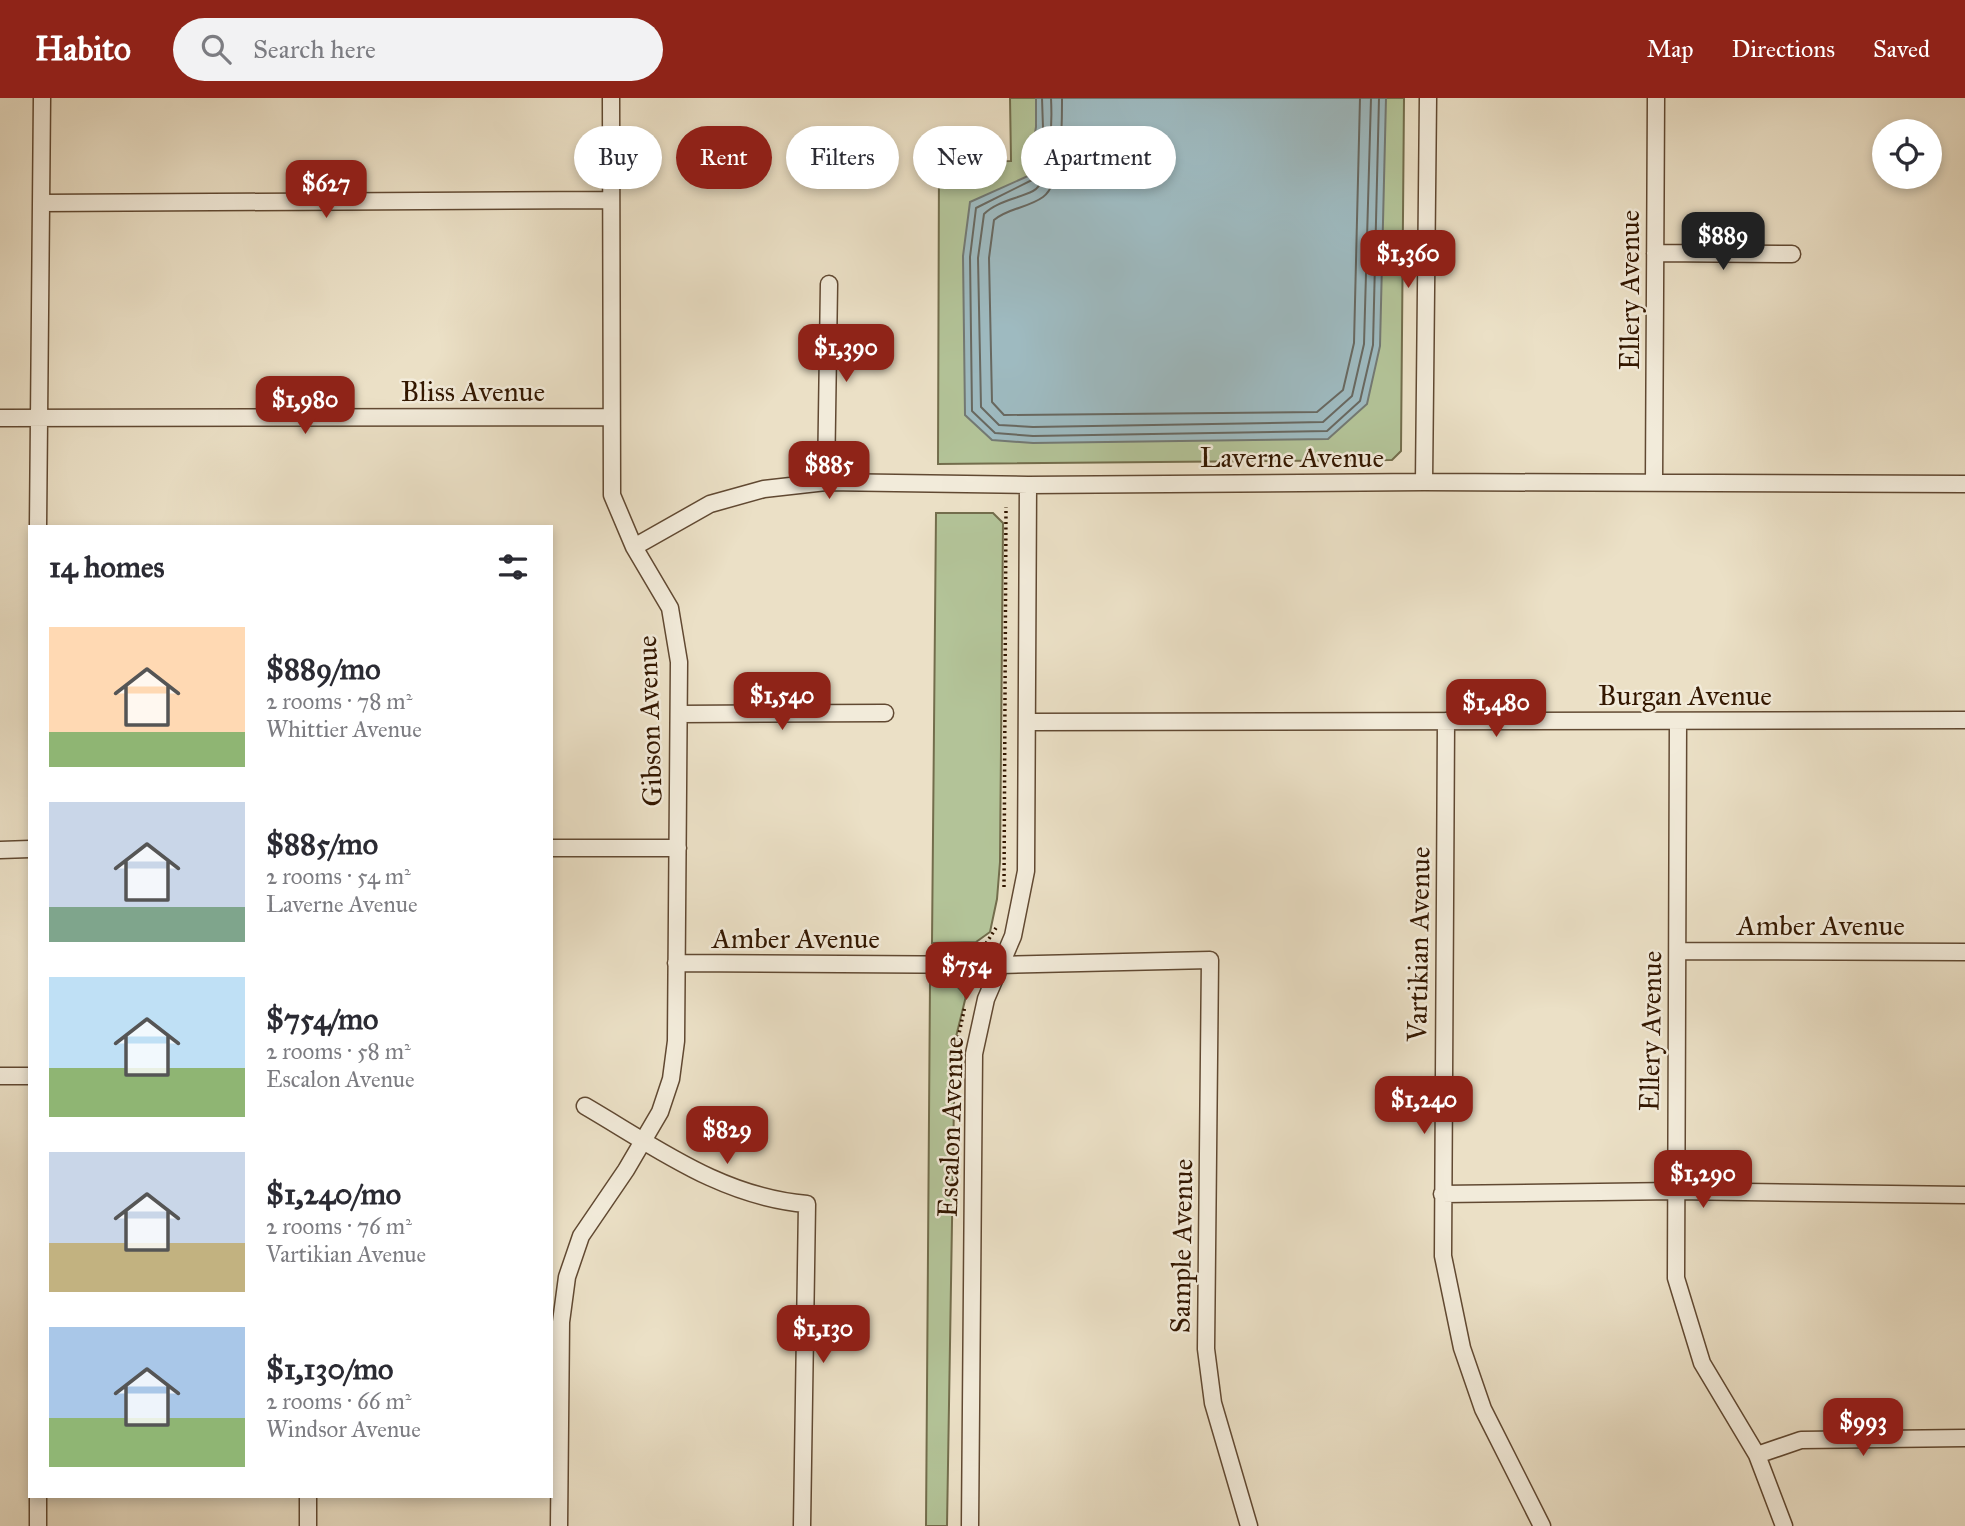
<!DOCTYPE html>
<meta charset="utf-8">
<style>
:root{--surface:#fff;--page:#f2f2f3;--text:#2b2b33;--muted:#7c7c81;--accent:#8f2418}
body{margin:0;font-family:"IM FELL Great Primer",serif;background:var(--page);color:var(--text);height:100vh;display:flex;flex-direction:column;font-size:26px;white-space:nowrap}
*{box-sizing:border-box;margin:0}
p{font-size:23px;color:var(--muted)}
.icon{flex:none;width:38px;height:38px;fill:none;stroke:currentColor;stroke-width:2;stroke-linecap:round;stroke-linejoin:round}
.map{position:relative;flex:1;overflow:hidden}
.drawer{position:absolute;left:28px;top:427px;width:525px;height:973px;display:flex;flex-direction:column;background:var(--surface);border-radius:0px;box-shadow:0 4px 10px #0003}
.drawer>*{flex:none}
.top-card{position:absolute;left:574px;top:28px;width:665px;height:63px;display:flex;gap:14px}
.fabs{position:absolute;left:1872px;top:21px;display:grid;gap:14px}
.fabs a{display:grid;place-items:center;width:70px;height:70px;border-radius:50%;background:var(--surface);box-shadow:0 4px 10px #0003;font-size:35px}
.price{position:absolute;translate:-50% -60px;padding:0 16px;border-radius:14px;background:var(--accent);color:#fff;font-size:23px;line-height:46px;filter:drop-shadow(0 2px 4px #0008)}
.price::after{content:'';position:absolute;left:50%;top:42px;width:21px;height:16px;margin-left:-10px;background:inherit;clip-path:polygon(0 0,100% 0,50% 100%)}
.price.active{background:#222;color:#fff}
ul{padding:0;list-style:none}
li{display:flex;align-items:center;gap:21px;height:175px;padding:0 21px}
li span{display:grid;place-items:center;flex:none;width:196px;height:140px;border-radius:0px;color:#555}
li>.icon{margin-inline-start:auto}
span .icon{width:84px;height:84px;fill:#fffc;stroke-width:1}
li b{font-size:30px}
h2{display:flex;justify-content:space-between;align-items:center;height:84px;padding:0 21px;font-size:30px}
.pill{padding:0 24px;border-radius:32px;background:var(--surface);box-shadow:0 4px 10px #0003;font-size:24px;line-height:63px}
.pill.active{background:var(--accent);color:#fff}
header{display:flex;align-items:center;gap:42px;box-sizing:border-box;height:98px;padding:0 35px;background:var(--accent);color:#fff}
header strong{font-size:33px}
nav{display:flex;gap:38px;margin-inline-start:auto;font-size:24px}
.search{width:490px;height:63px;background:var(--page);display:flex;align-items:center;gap:18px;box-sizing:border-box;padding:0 24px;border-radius:38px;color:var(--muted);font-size:26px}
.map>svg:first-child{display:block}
.green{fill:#b3c398;stroke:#736d4c;stroke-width:2}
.water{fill:#9ebac0;stroke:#737973;stroke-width:2}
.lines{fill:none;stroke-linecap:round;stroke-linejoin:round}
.shore{stroke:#686860;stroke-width:2}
.street-casing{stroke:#614932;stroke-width:19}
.path{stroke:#331700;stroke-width:3.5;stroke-dasharray:2 3.5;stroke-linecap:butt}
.street{stroke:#f2ebda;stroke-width:16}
.labels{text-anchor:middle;stroke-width:5;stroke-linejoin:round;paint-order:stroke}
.street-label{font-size:28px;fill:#331700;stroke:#f2ebda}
</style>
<header>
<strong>Habito</strong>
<div class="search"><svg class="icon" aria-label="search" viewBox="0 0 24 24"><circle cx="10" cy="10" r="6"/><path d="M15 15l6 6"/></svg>Search here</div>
<nav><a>Map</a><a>Directions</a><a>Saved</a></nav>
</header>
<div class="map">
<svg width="1965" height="1428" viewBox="0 0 1965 1428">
<rect width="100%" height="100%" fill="#ebe0c6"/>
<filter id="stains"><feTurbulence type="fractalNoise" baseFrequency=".00286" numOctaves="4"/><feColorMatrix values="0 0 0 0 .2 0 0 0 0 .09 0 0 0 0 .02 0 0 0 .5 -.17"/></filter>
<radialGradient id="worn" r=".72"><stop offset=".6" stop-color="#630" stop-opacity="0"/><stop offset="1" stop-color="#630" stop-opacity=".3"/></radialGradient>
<!-- green -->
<path class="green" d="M1010,0H1404L1401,353L1392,362L938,366L939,64L1011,63Z
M936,415H993L1003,425L1000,764L997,801L990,834L976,844L932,845Z
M930,884H953L966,898L955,943L947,1428H926Z"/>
<!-- water -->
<path class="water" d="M1036,0H1386L1380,248L1367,306L1328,341L1033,345L992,342L965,317L963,158L970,104L1028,78L1036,29Z"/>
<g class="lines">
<!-- shore -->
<path class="shore" d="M1042,0L1043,30L1034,81L976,110L970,159L972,313L995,335L1033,338L1327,333L1360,303L1373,247L1379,0
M1051,0C1052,20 1052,84 1033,93C1017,101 997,103 984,116L978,160L981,309L999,327L1033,329L1323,324L1352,298L1364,246L1371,0
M1062,0C1062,23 1063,85 1043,99C1028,110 1008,110 994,122L989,160L992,304L1004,317L1317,314L1343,292L1354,245L1360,0"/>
<defs>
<path id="street" d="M41,105L610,102
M1655,155L1792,156
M0,320L610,319
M826,384L829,186
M1424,384L1428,0
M1654,385L1656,0
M38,429L42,0
M634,449L710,406L764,391L826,384L1028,387L1424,384L1965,386
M679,616L885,615
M1446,623L1443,1158L1462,1250L1483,1311L1542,1428
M1027,624L1965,622
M1678,624L1676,1180L1702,1265L1757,1357L1784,1428
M551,750H678
M0,752L30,751
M1678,853L1965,854
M676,865L1000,867L1210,862L1206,1251L1213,1305L1249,1428
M0,978H30
M585,1008C657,1050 722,1099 807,1106L802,1428
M1442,1096L1675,1093L1965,1097
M1757,1357L1801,1342L1965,1340
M38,1428V1398
M308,1428V1398
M559,1428L561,1224L567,1179L581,1138L626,1072L660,1014L671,981L676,943L679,564L670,510L634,449L612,397L611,0
M970,1428L974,956L986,901L1013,838L1026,773L1028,387"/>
</defs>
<!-- street casing -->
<use href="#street" class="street-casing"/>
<!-- path -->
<path class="path" d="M1004,789L1006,409
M983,850L996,830
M967,882L964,889L967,901
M957,945L965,908"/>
<!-- street -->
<use href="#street" class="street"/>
</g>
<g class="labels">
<!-- street labels -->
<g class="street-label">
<text transform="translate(1629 192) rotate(-90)" y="10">Ellery Avenue</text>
<text x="473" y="303">Bliss Avenue</text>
<text x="1292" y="369">Laverne Avenue</text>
<text x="1685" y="607">Burgan Avenue</text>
<text transform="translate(649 623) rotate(-92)" y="10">Gibson Avenue</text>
<text x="1821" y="837">Amber Avenue</text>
<text x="796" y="850">Amber Avenue</text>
<text transform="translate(1418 846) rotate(-89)" y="10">Vartikian Avenue</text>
<text transform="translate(1650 933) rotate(-89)" y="10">Ellery Avenue</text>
<text transform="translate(950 1029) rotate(-88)" y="10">Escalon Avenue</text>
<text transform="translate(1181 1148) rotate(-89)" y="10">Sample Avenue</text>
</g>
</g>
<rect width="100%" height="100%" filter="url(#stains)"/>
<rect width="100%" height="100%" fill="url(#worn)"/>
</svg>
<div class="fabs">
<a><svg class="icon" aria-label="locate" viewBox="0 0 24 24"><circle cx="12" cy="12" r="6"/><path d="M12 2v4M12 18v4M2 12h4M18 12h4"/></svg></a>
</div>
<b class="price" style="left:326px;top:122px">$627</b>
<b class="price active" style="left:1723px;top:174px">$889</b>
<b class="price" style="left:1408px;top:192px">$1,360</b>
<b class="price" style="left:846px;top:286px">$1,390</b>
<b class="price" style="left:305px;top:338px">$1,980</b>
<b class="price" style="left:829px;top:403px">$885</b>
<b class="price" style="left:782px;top:634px">$1,540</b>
<b class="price" style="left:1496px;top:641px">$1,480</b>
<b class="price" style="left:966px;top:904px">$754</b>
<b class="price" style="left:1424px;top:1038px">$1,240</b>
<b class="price" style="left:727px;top:1068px">$829</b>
<b class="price" style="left:1703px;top:1112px">$1,290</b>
<b class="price" style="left:823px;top:1267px">$1,130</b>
<b class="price" style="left:1863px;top:1360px">$993</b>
<div class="top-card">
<a class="pill">Buy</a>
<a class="pill active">Rent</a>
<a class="pill">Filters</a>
<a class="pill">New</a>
<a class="pill">Apartment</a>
</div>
<section class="drawer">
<h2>14 homes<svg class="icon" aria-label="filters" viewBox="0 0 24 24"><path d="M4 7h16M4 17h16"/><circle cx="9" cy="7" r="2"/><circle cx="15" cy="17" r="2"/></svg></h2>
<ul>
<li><span style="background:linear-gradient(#ffd9b3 75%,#8fb573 0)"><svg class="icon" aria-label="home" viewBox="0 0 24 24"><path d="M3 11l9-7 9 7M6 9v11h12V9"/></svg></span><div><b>$889/mo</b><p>2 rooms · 78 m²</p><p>Whittier Avenue</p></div></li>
<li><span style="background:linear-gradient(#c9d6e8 75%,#7fa58c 0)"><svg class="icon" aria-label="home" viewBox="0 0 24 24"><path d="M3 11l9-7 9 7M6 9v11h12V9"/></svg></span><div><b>$885/mo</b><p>2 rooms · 54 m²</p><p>Laverne Avenue</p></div></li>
<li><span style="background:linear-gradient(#bfe0f5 65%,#8fb573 0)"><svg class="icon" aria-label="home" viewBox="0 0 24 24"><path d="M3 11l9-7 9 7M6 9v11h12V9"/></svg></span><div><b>$754/mo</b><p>2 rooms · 58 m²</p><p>Escalon Avenue</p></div></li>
<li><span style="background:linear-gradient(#c9d6e8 65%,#c2b280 0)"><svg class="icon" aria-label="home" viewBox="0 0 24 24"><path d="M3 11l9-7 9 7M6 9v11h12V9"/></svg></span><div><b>$1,240/mo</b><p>2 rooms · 76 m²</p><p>Vartikian Avenue</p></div></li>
<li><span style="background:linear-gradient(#a9c7e8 65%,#8fb573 0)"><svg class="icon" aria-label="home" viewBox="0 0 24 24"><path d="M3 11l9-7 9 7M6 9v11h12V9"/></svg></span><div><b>$1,130/mo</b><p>2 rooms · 66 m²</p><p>Windsor Avenue</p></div></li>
</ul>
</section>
</div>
